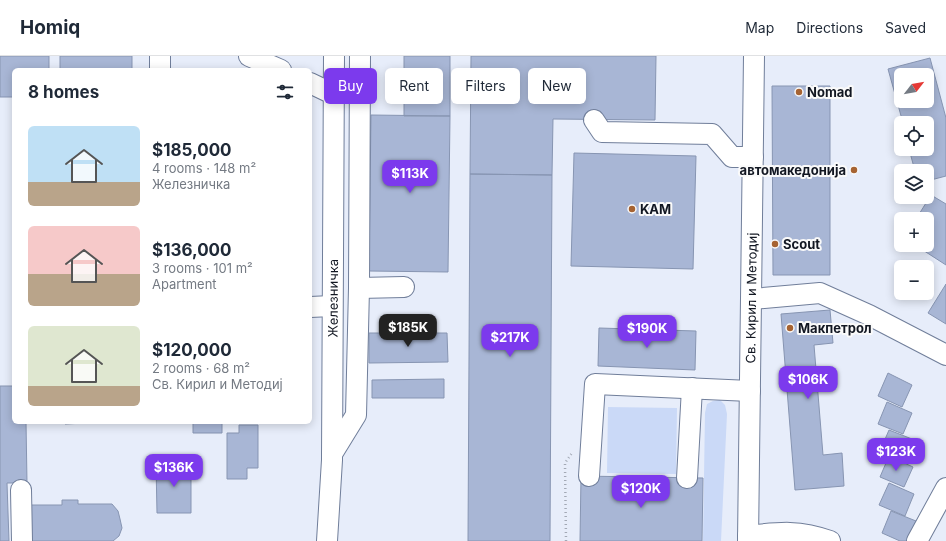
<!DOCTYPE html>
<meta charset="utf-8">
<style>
:root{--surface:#fff;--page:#f6f6f7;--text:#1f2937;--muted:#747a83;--line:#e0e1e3;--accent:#7c3aed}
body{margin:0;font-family:Inter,sans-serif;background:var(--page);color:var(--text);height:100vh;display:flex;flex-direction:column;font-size:15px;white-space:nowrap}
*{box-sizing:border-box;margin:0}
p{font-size:13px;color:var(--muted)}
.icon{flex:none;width:22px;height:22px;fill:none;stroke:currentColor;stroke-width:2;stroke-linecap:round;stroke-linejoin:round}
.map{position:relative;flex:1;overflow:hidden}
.side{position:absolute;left:12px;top:12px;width:300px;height:356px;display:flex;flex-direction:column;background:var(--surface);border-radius:6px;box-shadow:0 2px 10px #0003}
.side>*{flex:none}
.top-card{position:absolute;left:324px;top:12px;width:380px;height:36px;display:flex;gap:8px}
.needle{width:26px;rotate:59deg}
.buttons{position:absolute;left:894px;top:12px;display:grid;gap:8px}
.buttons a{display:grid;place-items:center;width:40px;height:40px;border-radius:6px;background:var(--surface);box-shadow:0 2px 10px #0003;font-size:20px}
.price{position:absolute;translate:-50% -34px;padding:0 9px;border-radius:8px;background:var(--accent);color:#fff;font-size:13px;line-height:26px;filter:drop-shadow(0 1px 2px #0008)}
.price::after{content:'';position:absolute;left:50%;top:24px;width:12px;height:9px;margin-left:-6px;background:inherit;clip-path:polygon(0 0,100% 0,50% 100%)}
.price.selected{background:#222;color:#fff}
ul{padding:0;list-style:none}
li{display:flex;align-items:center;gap:12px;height:100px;padding:0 16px}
li span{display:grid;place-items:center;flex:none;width:112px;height:80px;border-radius:6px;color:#555}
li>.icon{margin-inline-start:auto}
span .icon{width:48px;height:48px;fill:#fffc;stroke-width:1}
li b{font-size:17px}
h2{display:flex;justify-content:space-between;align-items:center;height:48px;padding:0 16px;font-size:17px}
.pill{padding:0 14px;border-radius:6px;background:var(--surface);box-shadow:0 2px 10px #0003;font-size:14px;line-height:36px}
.pill.selected{background:var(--accent);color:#fff}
header{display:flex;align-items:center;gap:24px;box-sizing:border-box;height:56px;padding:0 20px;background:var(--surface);border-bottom:1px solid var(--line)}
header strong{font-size:19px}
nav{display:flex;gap:22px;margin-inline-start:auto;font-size:14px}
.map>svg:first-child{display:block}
.green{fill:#cad9f7}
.building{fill:#a8b6d5;stroke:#8795b2;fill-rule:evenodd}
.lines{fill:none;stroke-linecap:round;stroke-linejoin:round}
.minor-casing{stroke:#707e9a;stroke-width:22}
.path{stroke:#a3a9b5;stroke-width:2.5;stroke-dasharray:1 3;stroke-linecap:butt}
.minor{stroke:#fff;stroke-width:20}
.poi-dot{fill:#a66332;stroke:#fafafa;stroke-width:1.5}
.labels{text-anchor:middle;stroke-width:4;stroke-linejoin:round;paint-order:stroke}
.poi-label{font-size:13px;font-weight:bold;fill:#121722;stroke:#fafafa;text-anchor:start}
.street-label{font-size:13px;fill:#121722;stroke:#fafafa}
</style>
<header>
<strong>Homiq</strong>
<nav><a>Map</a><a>Directions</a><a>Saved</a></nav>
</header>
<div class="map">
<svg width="946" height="485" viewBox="0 0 946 485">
<rect width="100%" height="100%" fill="#e7edfa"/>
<!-- green -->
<path class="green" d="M720,344L725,349L727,358L721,485H703L705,357L707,348L713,345Z
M608,351L677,352L676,418L607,417Z"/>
<!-- building -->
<path class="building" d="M0,0H49V14H14V41H0Z
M60,0H132V14H60Z
M404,0H450V60H404Z
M471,0H656L655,64L553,63L552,119L470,118Z
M930,2L946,62V120L927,125V115H915L909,93H927V67H903L888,13ZM901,19H927V45H901Z
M772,30H830V219H773Z
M371,59L450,60L448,216L369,215Z
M574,97L696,100L693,213L571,210Z
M470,118L552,119L550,485H468Z
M931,139L946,148V209L915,189H927V163H916Z
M946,228V268L928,257Z
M830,254L833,287L814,289L823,399L842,397L844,430L795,434L781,258Z
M599,272L696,275L695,314L598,310Z
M369,277H447L448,306L369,307Z
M888,317L912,329L902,351L878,340Z
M444,323V342H372V324Z
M0,330H14V366H26L27,427H7L9,485H0Z
M887,346L912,357L903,378L878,368Z
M65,366H104L65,368Z
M193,366H222V377H193Z
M239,369H258V412H247V423H227V377H239Z
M889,374L912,383L903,405L880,395Z
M889,400L913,411L904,431L880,421Z
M191,407V457H157L156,408Z
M581,420L703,422L702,485H580Z
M889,427L914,438L905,460L879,449Z
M62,444H78V448H112L118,455L120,463L122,472L119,480L113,485H27V449H62Z
M891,455L916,465L908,485H900L882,477Z"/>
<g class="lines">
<defs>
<g id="minor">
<path d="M249,0L281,14"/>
<path d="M160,14V0"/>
<path d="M310,27L333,38"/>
<path d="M594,64L602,76L712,78L732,101H753"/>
<path d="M359,232L404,231"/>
<path d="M752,243L820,237L869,259L946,299"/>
<path d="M310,251L332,250"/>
<path d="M332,398L356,359L359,232L360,0"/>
<path d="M589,420L595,328L750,335"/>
<path d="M687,422L692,332"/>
<path d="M21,434L22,485"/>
<path d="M748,480C780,476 800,474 830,485"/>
<path id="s1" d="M327,485L332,404L334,0"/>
<path id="s2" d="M748,485L754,0"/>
<path d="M917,485L946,432"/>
</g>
</defs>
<!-- minor casing -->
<use href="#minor" class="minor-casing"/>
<!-- path -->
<path class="path" d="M566,485L565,407L572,397"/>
<!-- minor -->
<use href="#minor" class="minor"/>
</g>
<!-- markers -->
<g class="poi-dot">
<circle cx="799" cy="36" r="4"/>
<circle cx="854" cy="114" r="4"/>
<circle cx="632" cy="153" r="4"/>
<circle cx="775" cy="188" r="4"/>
<circle cx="790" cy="272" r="4"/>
</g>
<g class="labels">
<!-- poi labels -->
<g class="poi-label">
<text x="807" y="41">Nomad</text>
<text x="846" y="119" text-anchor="end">автомакедонија</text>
<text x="640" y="158">KAM</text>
<text x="783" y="193">Scout</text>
<text x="798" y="277">Макпетрол</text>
</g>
<!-- street labels -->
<g class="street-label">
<text dy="5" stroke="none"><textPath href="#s1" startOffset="243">Железничка</textPath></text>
<text dy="5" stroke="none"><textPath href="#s2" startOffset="243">Св. Кирил и Методиј</textPath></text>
</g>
</g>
</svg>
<div class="buttons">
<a><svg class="needle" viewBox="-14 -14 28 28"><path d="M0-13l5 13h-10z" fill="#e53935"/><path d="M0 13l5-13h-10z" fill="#747a83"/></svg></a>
<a><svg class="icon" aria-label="locate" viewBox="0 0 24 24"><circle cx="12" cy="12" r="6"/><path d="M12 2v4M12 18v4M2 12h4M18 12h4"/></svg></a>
<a><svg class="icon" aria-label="layers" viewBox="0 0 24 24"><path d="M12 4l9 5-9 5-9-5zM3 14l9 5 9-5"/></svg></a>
<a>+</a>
<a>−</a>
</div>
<b class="price" style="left:410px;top:138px">$113K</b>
<b class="price selected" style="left:408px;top:292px">$185K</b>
<b class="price" style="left:647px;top:293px">$190K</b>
<b class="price" style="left:510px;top:302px">$217K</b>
<b class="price" style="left:808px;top:344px">$106K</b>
<b class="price" style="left:896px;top:416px">$123K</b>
<b class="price" style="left:174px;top:432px">$136K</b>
<b class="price" style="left:641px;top:453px">$120K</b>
<div class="top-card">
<a class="pill selected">Buy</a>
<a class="pill">Rent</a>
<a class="pill">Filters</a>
<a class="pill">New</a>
</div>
<section class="side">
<h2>8 homes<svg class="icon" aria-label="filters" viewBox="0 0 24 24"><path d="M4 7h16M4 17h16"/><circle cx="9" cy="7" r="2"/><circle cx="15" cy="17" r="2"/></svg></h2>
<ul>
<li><span style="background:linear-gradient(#bfe0f5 70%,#b9a48a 0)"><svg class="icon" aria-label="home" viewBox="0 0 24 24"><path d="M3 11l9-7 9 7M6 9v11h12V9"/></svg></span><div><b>$185,000</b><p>4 rooms · 148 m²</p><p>Железничка</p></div></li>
<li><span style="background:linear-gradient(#f6c9c9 60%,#b9a48a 0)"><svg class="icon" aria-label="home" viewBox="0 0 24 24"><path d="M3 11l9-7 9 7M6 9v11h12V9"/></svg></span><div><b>$136,000</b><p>3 rooms · 101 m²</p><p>Apartment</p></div></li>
<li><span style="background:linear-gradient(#dfe7d0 75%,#b9a48a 0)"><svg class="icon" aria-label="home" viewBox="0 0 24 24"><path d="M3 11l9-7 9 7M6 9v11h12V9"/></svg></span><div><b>$120,000</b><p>2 rooms · 68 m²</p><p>Св. Кирил и Методиј</p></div></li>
</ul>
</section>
</div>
